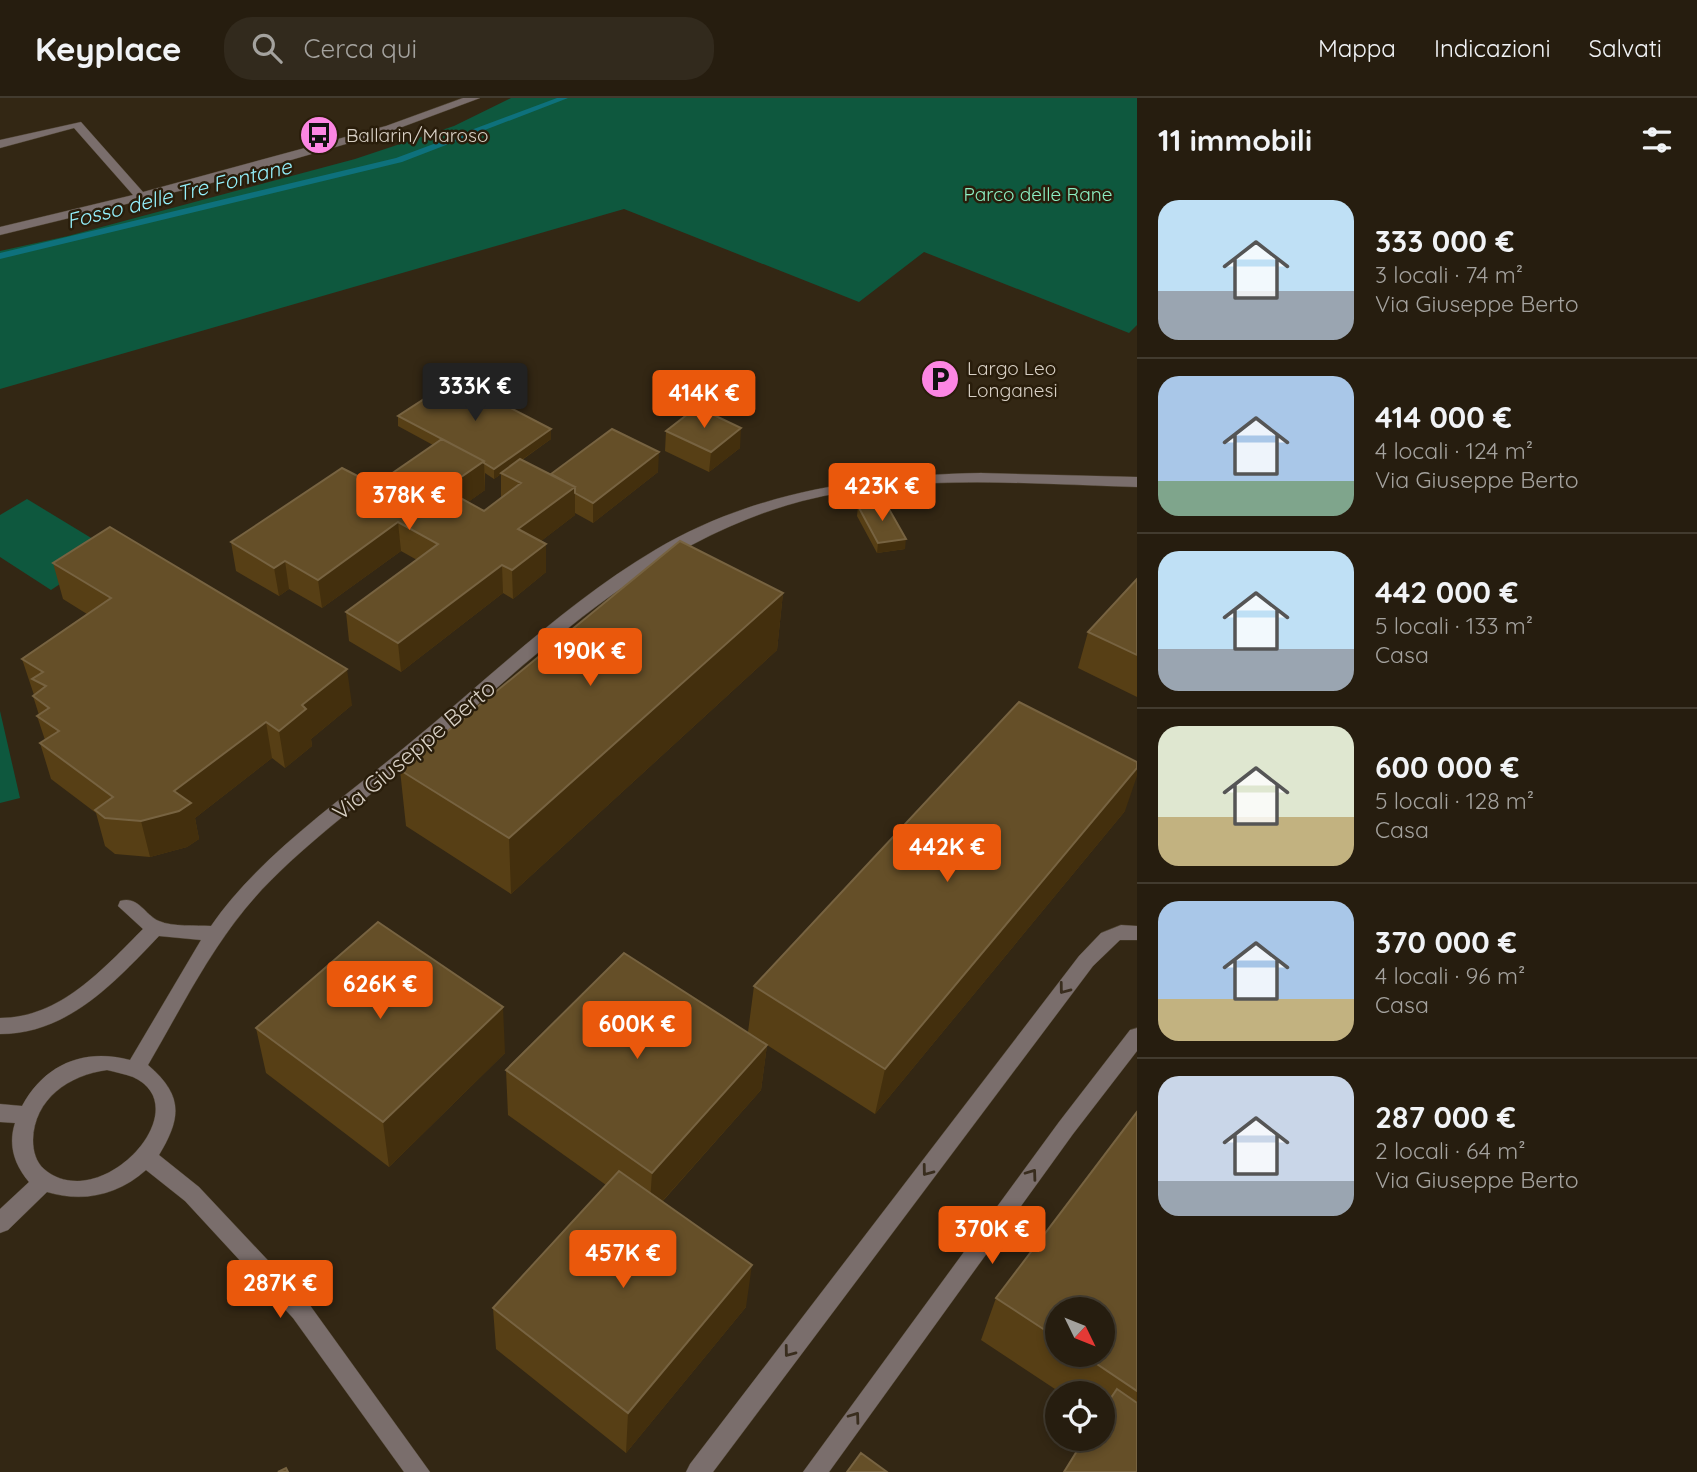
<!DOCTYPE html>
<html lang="it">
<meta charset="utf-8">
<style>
:root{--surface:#261d0f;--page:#322a1d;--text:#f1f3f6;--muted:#a4a29e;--line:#423b2f;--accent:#ea580c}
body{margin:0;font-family:Quicksand,sans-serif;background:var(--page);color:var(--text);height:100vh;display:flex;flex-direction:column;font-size:26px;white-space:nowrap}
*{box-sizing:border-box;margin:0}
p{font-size:23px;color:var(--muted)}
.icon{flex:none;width:38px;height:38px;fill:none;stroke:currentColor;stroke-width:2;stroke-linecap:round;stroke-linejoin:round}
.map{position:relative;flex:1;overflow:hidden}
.side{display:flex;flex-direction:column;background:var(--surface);width:560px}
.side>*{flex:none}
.needle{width:46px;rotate:133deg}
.fabs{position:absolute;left:1045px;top:1199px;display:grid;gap:14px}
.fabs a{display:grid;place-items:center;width:70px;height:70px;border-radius:50%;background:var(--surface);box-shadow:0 4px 10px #0003,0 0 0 2px var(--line);font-size:35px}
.price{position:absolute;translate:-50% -60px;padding:0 16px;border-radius:7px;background:var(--accent);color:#fff;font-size:23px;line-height:46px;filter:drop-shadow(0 2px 4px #0008)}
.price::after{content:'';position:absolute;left:50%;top:42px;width:21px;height:16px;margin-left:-10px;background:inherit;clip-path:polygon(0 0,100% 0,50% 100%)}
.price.active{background:#222;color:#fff}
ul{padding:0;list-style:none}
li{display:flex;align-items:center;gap:21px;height:175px;padding:0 21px}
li+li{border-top:2px solid var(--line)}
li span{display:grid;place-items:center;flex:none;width:196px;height:140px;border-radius:21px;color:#555}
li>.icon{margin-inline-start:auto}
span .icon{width:84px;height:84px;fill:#fffc;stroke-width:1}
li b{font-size:30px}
h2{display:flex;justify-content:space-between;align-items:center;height:84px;padding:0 21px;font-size:30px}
header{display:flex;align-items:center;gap:42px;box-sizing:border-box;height:98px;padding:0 35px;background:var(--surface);border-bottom:2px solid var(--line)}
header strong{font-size:33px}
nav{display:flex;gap:38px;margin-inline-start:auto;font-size:24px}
.search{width:490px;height:63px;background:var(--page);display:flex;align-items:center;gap:18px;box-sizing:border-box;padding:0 24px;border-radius:28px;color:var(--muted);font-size:26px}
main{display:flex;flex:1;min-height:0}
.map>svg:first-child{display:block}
.green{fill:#0e583e}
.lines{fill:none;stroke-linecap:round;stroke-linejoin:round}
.stream{fill:#0e717c;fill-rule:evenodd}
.minor-casing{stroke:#4d4230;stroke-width:1}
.minor{fill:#7a6e6c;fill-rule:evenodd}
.wall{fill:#573f15;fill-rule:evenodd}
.shaded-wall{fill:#432f0d}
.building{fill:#654f28;stroke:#776341;stroke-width:2}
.oneway{stroke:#392d1e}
.labels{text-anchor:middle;stroke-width:5;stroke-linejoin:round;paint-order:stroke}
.far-poi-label{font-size:19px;fill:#d8d0c5;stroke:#291d0b;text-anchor:start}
.far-park-label{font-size:19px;fill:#8df0c4;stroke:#291d0b}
.far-water-label{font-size:21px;font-style:italic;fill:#95f2fe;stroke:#291d0b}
.street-label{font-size:23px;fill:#d8d0c5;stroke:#291d0b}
</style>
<header>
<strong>Keyplace</strong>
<div class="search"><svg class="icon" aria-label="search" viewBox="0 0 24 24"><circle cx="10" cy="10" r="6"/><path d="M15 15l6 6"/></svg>Cerca qui</div>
<nav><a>Mappa</a><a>Indicazioni</a><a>Salvati</a></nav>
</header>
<main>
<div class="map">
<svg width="1137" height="1374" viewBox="0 0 1137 1374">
<rect width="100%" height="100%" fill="#332714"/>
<!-- green -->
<path class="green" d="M511,0H1137V227L1129,235L924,154L859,204L624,111L0,291V153L68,138L355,61L454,28Z
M27,401L111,452L51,492L0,459V417Z
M0,613L20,700L0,705Z"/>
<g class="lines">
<!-- stream -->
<path class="stream" d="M557,0H568L402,64L0,161V155L396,60Z"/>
<defs>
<path id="minor" d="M463,0H480L394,32L208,86L0,137V129L133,97L74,30L0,50V42L81,24L143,94L386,28Z
M981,375L1137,379V389C1026,386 911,375 802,403C645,445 535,560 414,661C360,706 288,758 245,811C206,859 179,914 148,967C183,997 182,1019 159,1057L199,1089L309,1206L430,1374H404L293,1220L185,1103L146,1072C118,1097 83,1105 47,1094L8,1132L0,1135V1111L29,1084C14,1066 8,1047 15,1025L0,1024V1006L22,1008C45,966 84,950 130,962L201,842L159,838C115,884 68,936 0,936V920C60,920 103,871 143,831L118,808L120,803C138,797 145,817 159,823C173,829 196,827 211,828C259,758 340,703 405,649C486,583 564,506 655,452C754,393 868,377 981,375ZM107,972C115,974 125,976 133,979C201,1010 100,1119 44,1071C36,1064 33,1053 33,1042C34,1001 69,977 107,972Z
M1121,827L1137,828V842H1120L1093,868L713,1374H686L690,1366L1079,858L1101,835Z
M1137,930V953L1073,1036L829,1374H803L1059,1024L1130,932Z"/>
</defs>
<!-- minor casing -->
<use href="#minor" class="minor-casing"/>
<!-- minor -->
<use href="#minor" class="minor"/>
</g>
<!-- wall -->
<path class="wall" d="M398,318L551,341L522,362L551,376L658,374L593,425L575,415V417L541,443L546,474L513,501L503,495L401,574L349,543L346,514L417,462L401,453L322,510L289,491L279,498L236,473L231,444L375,387L433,347L398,328ZM485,375L494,381L501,376V400L484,413L468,404L485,392Z
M666,333L740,350L709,374L665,353Z
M858,408L905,451L877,455L857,418Z
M53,465L352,607L311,641L312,648L285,670L272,660L195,720L199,741L187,749L150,759L115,756L105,748L96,715L51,681L40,645L45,642L37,618L39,617L33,598L34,597L22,561L87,516L63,501Z
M1137,481V599L1078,570L1088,534Z
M783,495L777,552L511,796L406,728L400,672Z
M1125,713L875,1016L767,947L761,992L662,1104L746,1209L626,1355L496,1251L493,1210L606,1087L508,1017L506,972L748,934L754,888Z
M256,930L505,955L389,1069L266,975Z
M1137,1014V1374L1102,1340V1295H1061L981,1242L996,1200ZM1057,1211L1102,1256H1057Z"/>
<!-- shaded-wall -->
<path class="shaded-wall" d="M741,330L740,350L709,374L711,354Z
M551,331V341L494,381V371Z
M659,354L658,374L593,425V405Z
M484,363L485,392L446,420L444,391Z
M575,389V417L519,460L518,431Z
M398,424L401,453L322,510L318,482Z
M906,441L905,451L877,455L878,445Z
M546,446V474L513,501L512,472Z
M285,463L289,491L279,498L274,470Z
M502,467L503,495L401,574L398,545Z
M783,495L777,552L511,796L509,740Z
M347,571L352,607L311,641L312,648L285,670L279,633L302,607Z
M266,624L272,660L195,720L199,741L187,749L150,759L141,723L174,693Z
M1137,670V678L1125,713L875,1016L885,971Z
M503,909L505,955L389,1069L383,1024Z
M767,947L761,992L649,1118L652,1075Z
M752,1167L746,1209L626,1355L628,1315Z"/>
<!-- building -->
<path class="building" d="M455,281L551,331L494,371L484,365V363L398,318Z
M697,309L741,330L711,354L666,333Z
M612,331L659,354L593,405L575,395V389L551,376Z
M442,341L484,363L444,391L484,413L521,385L501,375L520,361L575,389L518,431L546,446L512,472L502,467L398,545L346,514L438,446L398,424L318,482L285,463L274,470L231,444L342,370L375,387Z
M885,404L906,441L878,445L858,408Z
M110,429L347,571L302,607L306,611L279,633L266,624L174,693L191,705L179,713L141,723L105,720L95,712L113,699L40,645L59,633L37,618L49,610L33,598L46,588L32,581L43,574L22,561L111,500L53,465Z
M680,443L783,495L509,740L400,672Z
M1137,481V557L1088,534Z
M1019,604L1137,664V670L885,971L754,888Z
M378,824L503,909L383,1024L256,930Z
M624,855L767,947L652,1075L506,972Z
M1137,1014V1293L1082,1256H1102V1211H1057V1240L996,1200Z
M619,1073L752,1167L628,1315L493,1210Z
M1117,1291L1137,1305V1374H1064L1085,1340H1102V1313Z
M861,1355L887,1374H847Z
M286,1370L288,1374H278Z"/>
<!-- one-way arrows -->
<defs><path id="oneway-chevron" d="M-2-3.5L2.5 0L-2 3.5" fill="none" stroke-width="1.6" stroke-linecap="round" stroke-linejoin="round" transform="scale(1.75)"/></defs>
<g class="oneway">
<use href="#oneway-chevron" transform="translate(1064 891) rotate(127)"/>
<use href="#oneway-chevron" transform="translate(927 1073) rotate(127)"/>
<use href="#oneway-chevron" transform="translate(1032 1076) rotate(-54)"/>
<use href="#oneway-chevron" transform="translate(789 1254) rotate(127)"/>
<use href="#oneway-chevron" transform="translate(855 1319) rotate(-54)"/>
</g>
<!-- icons -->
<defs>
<symbol id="bus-disc" viewBox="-11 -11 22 22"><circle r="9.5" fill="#fc86e3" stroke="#291d0b"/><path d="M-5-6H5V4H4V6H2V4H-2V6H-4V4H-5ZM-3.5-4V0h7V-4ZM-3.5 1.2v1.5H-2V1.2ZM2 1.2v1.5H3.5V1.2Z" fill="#111"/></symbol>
<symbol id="parking-disc" viewBox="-11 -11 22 22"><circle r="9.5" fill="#fc86e3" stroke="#291d0b"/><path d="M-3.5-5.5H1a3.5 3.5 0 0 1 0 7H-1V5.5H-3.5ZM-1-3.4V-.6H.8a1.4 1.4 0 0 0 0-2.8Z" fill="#111"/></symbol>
</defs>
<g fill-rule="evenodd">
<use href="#bus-disc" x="297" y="15" width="44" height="44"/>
<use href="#parking-disc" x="918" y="259" width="44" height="44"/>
</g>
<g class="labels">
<!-- far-poi labels -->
<g class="far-poi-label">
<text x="346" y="44">Ballarin/Maroso</text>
<text x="967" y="277">Largo Leo<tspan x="967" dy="22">Longanesi</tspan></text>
</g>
<!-- far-park labels -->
<g class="far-park-label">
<text x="1038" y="103">Parco delle Rane</text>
</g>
<!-- far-water labels -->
<g class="far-water-label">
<text transform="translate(179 96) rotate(-14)" y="7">Fosso delle Tre Fontane</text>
</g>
<!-- street labels -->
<g class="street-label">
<text transform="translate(414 652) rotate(-40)" y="8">Via Giuseppe Berto</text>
</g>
</g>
</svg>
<div class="fabs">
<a><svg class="needle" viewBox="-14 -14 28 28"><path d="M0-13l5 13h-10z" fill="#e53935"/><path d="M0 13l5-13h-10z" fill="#a4a29e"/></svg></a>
<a><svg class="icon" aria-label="locate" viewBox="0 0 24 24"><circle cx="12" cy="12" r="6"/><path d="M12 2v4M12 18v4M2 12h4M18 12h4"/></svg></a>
</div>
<b class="price active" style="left:475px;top:325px">333K €</b>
<b class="price" style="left:704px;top:332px">414K €</b>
<b class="price" style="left:882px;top:425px">423K €</b>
<b class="price" style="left:409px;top:434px">378K €</b>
<b class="price" style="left:590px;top:590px">190K €</b>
<b class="price" style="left:947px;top:786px">442K €</b>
<b class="price" style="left:380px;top:923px">626K €</b>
<b class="price" style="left:637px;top:963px">600K €</b>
<b class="price" style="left:992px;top:1168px">370K €</b>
<b class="price" style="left:623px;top:1192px">457K €</b>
<b class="price" style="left:280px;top:1222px">287K €</b>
</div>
<section class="side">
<h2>11 immobili<svg class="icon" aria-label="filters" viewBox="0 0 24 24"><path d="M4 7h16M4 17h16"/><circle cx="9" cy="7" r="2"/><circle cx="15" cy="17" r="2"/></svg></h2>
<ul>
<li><span style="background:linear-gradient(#bfe0f5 65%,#9aa5b1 0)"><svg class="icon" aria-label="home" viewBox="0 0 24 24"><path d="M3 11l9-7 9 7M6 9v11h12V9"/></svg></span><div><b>333 000 €</b><p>3 locali · 74 m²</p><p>Via Giuseppe Berto</p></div></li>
<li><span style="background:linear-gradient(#a9c7e8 75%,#7fa58c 0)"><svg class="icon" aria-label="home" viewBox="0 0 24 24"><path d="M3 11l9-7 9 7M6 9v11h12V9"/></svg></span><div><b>414 000 €</b><p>4 locali · 124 m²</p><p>Via Giuseppe Berto</p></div></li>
<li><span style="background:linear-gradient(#bfe0f5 70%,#9aa5b1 0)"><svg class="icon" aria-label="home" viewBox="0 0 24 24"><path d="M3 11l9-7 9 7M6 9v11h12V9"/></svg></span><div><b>442 000 €</b><p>5 locali · 133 m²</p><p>Casa</p></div></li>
<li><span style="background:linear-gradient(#dfe7d0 65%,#c2b280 0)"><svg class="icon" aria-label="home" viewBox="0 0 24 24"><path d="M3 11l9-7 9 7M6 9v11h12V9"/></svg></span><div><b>600 000 €</b><p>5 locali · 128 m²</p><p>Casa</p></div></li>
<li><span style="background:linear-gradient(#a9c7e8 70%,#c2b280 0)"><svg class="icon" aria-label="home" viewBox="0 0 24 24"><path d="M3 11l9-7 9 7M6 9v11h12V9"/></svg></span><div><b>370 000 €</b><p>4 locali · 96 m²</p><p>Casa</p></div></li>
<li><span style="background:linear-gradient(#c9d6e8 75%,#9aa5b1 0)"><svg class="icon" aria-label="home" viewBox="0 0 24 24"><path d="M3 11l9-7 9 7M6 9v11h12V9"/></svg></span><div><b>287 000 €</b><p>2 locali · 64 m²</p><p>Via Giuseppe Berto</p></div></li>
</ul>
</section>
</main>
